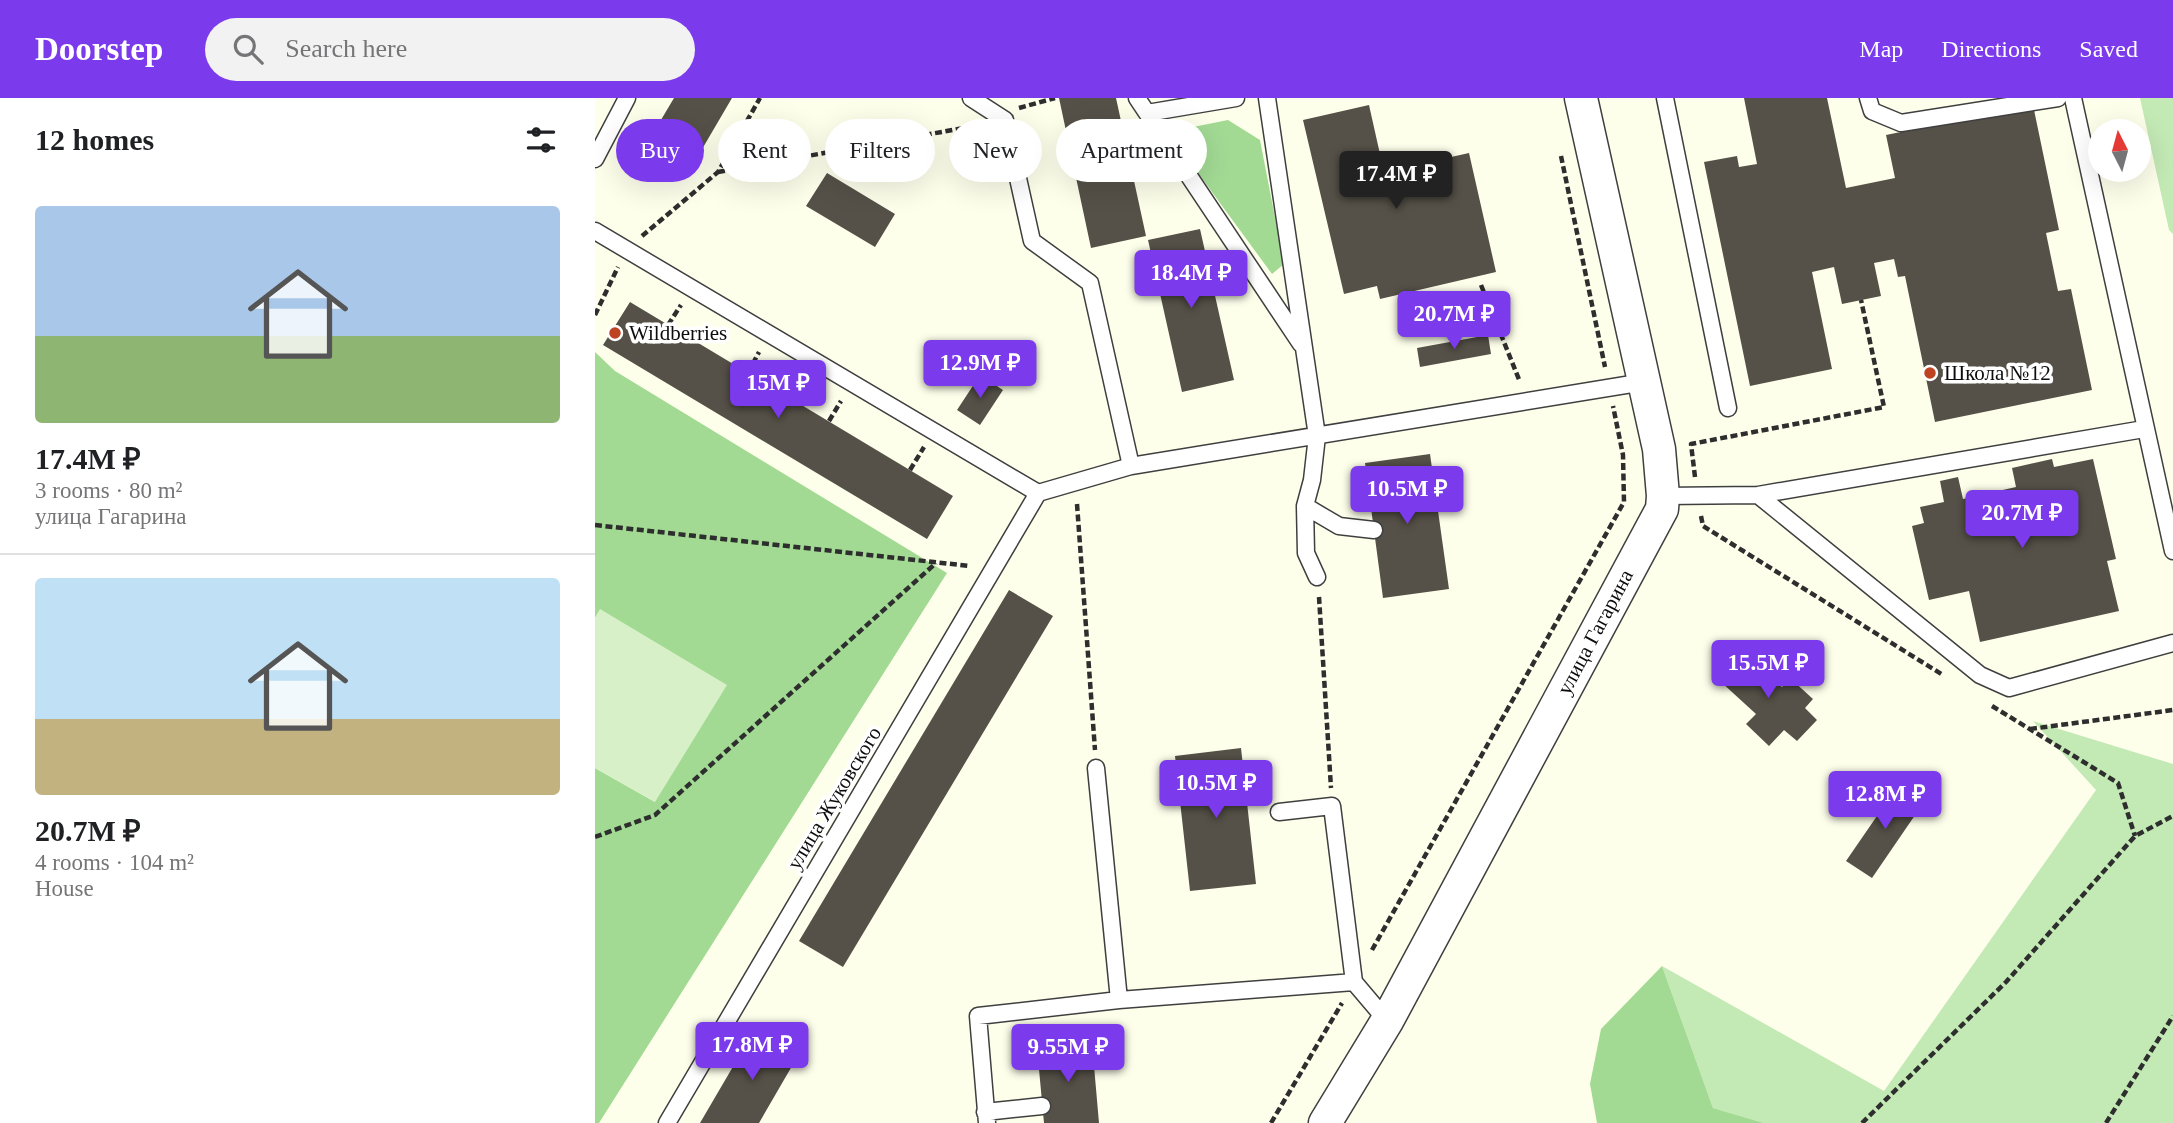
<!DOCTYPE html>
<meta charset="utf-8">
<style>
:root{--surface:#fff;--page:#f2f2f2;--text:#202124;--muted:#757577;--line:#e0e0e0;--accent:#7c3aed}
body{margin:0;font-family:Georgia,serif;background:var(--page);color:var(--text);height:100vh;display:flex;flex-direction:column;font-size:26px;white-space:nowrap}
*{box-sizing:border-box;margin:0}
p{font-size:23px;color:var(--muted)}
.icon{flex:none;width:38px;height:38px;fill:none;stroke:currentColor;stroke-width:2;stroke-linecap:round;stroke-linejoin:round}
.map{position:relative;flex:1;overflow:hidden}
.side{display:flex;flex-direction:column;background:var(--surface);width:595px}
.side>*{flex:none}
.banner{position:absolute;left:21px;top:21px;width:665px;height:63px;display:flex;gap:14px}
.needle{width:46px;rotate:354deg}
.buttons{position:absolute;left:1493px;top:21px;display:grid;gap:14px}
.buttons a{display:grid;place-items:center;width:63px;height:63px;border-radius:50%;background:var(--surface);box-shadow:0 7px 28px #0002;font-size:35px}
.price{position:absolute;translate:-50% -60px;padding:0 16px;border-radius:7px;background:var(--accent);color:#fff;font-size:23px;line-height:46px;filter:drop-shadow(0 2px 4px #0008)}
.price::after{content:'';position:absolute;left:50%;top:42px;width:21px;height:16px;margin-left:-10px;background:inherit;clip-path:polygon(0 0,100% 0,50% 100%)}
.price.active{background:#222;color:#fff}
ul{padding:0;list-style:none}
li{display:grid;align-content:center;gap:14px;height:371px;padding:0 35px}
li+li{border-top:2px solid var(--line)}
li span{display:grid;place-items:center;height:217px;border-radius:7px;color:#555}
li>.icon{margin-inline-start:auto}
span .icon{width:126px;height:126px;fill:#fffc;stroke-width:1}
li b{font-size:30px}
h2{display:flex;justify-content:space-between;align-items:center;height:84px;padding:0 35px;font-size:30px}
.tag{padding:0 24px;border-radius:32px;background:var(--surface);box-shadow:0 7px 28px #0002;font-size:24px;line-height:63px}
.tag.active{background:var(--accent);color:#fff}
header{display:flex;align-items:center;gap:42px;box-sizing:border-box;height:98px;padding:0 35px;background:var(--accent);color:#fff}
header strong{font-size:33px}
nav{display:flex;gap:38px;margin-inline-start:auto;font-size:24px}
.search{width:490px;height:63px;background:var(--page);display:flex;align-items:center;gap:18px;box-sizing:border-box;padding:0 24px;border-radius:38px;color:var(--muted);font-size:26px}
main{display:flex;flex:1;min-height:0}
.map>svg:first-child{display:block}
.green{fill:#c3e9b5}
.forest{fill:#a2da94}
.pitch{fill:#d8f0c7}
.building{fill:#555148}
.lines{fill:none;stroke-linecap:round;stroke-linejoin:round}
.service-casing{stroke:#3f3f3f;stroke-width:19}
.minor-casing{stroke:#3f3f3f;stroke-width:35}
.path{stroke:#2e2e2e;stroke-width:4.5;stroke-dasharray:7 3.5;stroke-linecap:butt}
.service{stroke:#fff;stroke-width:16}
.minor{stroke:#fff;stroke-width:32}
.poi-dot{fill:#be4322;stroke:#fff;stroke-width:2.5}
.labels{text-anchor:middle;stroke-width:7;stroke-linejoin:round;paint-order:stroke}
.poi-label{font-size:21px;fill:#0c0c0c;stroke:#fff;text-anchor:start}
.street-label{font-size:21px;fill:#0c0c0c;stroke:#fff}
</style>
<header>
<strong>Doorstep</strong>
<div class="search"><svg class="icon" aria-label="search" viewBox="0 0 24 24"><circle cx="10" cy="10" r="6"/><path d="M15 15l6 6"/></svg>Search here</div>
<nav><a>Map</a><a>Directions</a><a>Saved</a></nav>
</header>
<main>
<section class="side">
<h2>12 homes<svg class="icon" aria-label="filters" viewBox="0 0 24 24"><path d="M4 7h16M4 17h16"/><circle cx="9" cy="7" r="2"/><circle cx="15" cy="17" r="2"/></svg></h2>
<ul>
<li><span style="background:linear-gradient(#a9c7e8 60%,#8fb573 0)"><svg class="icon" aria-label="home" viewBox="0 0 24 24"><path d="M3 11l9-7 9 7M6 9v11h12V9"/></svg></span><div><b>17.4M ₽</b><p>3 rooms · 80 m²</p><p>улица Гагарина</p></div></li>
<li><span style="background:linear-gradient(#bfe0f5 65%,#c2b280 0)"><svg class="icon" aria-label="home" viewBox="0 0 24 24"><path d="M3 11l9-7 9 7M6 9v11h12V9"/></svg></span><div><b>20.7M ₽</b><p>4 rooms · 104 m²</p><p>House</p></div></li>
</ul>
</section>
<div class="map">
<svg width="1578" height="1025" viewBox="0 0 1578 1025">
<rect width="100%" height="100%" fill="#feffeb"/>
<!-- green -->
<path class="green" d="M1545,0H1578V136L1574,132Z
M1438,623L1578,666V1025H1169L1118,1010L1067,868L1289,993L1501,692Z"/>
<!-- forest -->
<path class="forest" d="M633,22L665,42L689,166L677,176L573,34Z
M0,254L20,273L352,475L4,1025H0V670L60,704L5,512L0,520Z
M1067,868L1118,1010L1169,1025H1002L995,986L1006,931Z"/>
<!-- pitch -->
<path class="pitch" d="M5,511L132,587L60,704L0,670V520Z"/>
<!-- building -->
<path class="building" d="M79,0H137L103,58L60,32Z
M464,0H521L551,138L496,150Z
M1149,0H1232L1251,90L1300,80L1291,37L1438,7L1464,132L1451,135L1463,193L1476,191L1497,292L1340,324L1310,178L1303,179L1299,161L1279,165L1286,198L1247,206L1239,169L1217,174L1237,271L1155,288L1109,64L1142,58L1144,69L1162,66Z
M774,7L789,74L874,55L901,174L785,201L782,188L749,196L708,22Z
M232,75L300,116L280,149L211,108Z
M605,131L639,282L587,294L553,142Z
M35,204L358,398L332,441L8,247Z
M893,237L896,256L825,269L822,250Z
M385,277L408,292L385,327L362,312Z
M835,356L854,491L788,500L770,365Z
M1457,361L1459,369L1498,361L1521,461L1512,463L1524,513L1385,544L1374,493L1334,502L1317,428L1329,425L1325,409L1349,404L1345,383L1363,379L1368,401L1421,389L1417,370Z
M414,492L458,518L248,869L204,843Z
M1139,555L1146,562L1151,557L1187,589L1195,580L1218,601L1210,610L1222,622L1202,643L1189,632L1174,648L1151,626L1161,616L1126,584L1131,579L1124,572Z
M646,650L661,786L595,793L580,658Z
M1304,686L1329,704L1277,780L1251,763Z
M160,931L204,956L164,1025H105Z
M497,945L504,1025H449L442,950Z"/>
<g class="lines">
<defs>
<path id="service" d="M376,0L410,22L437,143L495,185L536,368
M542,0L706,246
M672,0L722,338L717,382L710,408L711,455L722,479
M1070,0L1133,310
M1273,0L1277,13L1306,25L1463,0
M1478,0L1578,453
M552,15L641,0
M0,61L32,0
M0,133L443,395L536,368L1049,284
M1163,397L1385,577L1414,590L1578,545
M1068,398L1163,397L1549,331
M710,408L744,428L779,432
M501,670L524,902
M684,714L737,708L759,884L792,923
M390,1014L447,1008
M72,1025L443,395
M392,1025L383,918L524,902L759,884"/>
<path id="minor" d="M730,1025L792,923L1067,411L1068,398L1064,351L986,0"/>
</defs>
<!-- service casing -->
<use href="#service" class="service-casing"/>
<!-- minor casing -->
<use href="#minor" class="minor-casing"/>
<!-- path -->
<path class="path" d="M424,10L460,0
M966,58L1010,269
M123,74L380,28
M47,138L123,74L165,0
M886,187L925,284
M0,217L23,169
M73,227L86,207
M153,275L164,254
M234,323L246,303
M315,372L329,349
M1100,379L1096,346L1289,309L1266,202
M482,406L500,652
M1106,418L1108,428L1348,577
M0,427L375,468
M724,499L736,690
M1397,608L1523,685L1540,738
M1435,631L1578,612
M0,739L60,717L341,465
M777,852L1029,404L1028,357L1018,308
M676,1025L747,905
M1267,1025L1411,884L1540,738L1578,718
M1511,1025L1578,918"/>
<!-- service -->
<use href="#service" class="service"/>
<!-- minor -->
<use href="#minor" class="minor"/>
</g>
<!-- markers -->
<g class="poi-dot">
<circle cx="20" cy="235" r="7"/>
<circle cx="1335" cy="275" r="7"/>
</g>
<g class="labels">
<!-- poi labels -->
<g class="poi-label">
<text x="34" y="242">Wildberries</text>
<text x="1349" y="282">Школа №12</text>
</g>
<!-- street labels -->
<g class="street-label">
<text transform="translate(1000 534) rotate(-62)" y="7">улица Гагарина</text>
<text transform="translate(239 700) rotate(-59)" y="7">улица Жуковского</text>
</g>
</g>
</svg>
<div class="buttons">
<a><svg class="needle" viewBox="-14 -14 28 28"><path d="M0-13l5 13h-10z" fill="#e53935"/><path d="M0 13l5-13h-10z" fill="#757577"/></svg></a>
</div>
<b class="price active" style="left:801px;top:113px">17.4M ₽</b>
<b class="price" style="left:596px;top:212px">18.4M ₽</b>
<b class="price" style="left:859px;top:253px">20.7M ₽</b>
<b class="price" style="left:385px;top:302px">12.9M ₽</b>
<b class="price" style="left:183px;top:322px">15M ₽</b>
<b class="price" style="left:812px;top:428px">10.5M ₽</b>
<b class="price" style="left:1427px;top:452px">20.7M ₽</b>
<b class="price" style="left:1173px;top:602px">15.5M ₽</b>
<b class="price" style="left:621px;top:722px">10.5M ₽</b>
<b class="price" style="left:1290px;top:733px">12.8M ₽</b>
<b class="price" style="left:157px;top:984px">17.8M ₽</b>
<b class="price" style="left:473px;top:986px">9.55M ₽</b>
<div class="banner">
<a class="tag active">Buy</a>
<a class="tag">Rent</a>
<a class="tag">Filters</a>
<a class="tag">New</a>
<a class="tag">Apartment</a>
</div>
</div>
</main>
